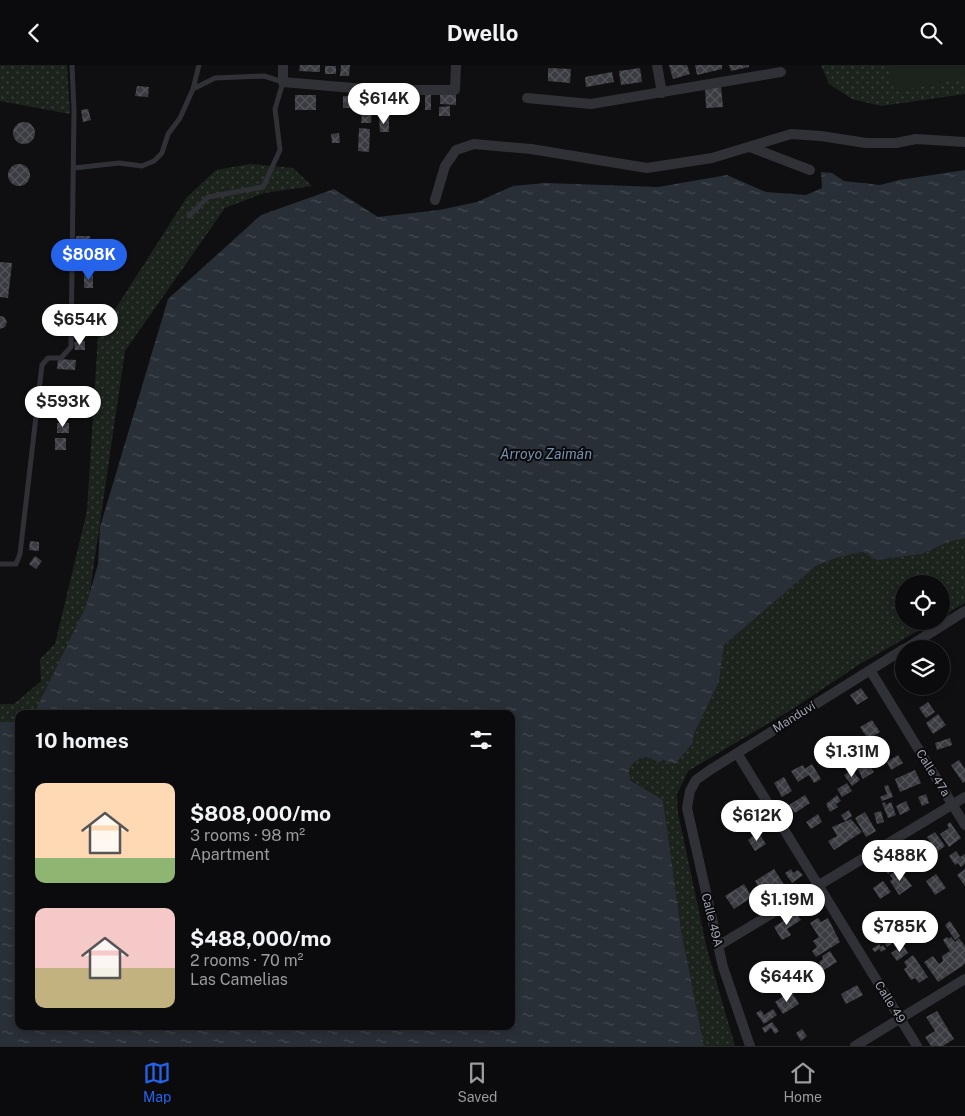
<!DOCTYPE html>
<meta charset="utf-8">
<style>
:root{--surface:#0b0b0d;--page:#19191b;--text:#f1f3f6;--muted:#9a9b9d;--line:#2b2b2e;--accent:#2563eb}
body{margin:0;font-family:"Public Sans",sans-serif;background:var(--page);color:var(--text);height:100vh;display:flex;flex-direction:column;font-size:19px;white-space:nowrap}
*{box-sizing:border-box;margin:0}
p{font-size:16px;color:var(--muted)}
.icon{flex:none;width:28px;height:28px;fill:none;stroke:currentColor;stroke-width:2;stroke-linecap:round;stroke-linejoin:round}
.map{position:relative;flex:1;overflow:hidden}
.side{position:absolute;left:15px;top:645px;width:500px;height:320px;display:flex;flex-direction:column;background:var(--surface);border-radius:10px;box-shadow:0 2px 8px #0003,0 0 0 1px var(--line)}
.side>*{flex:none}
.buttons{position:absolute;left:895px;top:510px;display:grid;gap:10px}
.buttons a{display:grid;place-items:center;width:55px;height:55px;border-radius:50%;background:var(--surface);box-shadow:0 2px 8px #0003,0 0 0 1px var(--line);font-size:25px}
.price{position:absolute;translate:-50% -42px;padding:0 11px;border-radius:18px;background:#fff;color:#222;font-size:16px;line-height:32px;filter:drop-shadow(0 1px 2px #0008)}
.price::after{content:'';position:absolute;left:50%;top:30px;width:15px;height:11px;margin-left:-8px;background:inherit;clip-path:polygon(0 0,100% 0,50% 100%)}
.price.on{background:var(--accent);color:#fff}
ul{padding:0;list-style:none}
li{display:flex;align-items:center;gap:15px;height:125px;padding:0 20px}
li span{display:grid;place-items:center;flex:none;width:140px;height:100px;border-radius:10px;color:#555}
li>.icon{margin-inline-start:auto}
span .icon{width:60px;height:60px;fill:#fffc;stroke-width:1}
li b{font-size:21px}
h2{display:flex;justify-content:space-between;align-items:center;height:60px;padding:0 20px;font-size:21px}
header{display:flex;justify-content:space-between;align-items:center;height:65px;padding:0 20px;background:var(--surface);font-size:22px;font-weight:700}
.menu{display:flex;justify-content:space-around;align-items:center;height:70px;border-top:1px solid var(--line);background:var(--surface);font-size:14px;color:var(--muted)}
.menu a{display:grid;justify-items:center;gap:2px}
.menu .on{color:var(--accent)}
.map>svg:first-child{display:block}
.grass{fill:url(#grass-dots)}
.park{fill:#1c231d}
.water{fill:url(#water-ripples)}
.building{fill:url(#building-cross-hatch)}
.lines{fill:none;stroke-linecap:round;stroke-linejoin:round}
.lane{stroke:#303136;stroke-width:5}
.street{stroke:#303136;stroke-width:10}
.labels{text-anchor:middle;stroke-width:4;stroke-linejoin:round;paint-order:stroke}
.street-label{font-size:12px;fill:#a1a4b1;stroke:#0a0a0c}
.water-label{font-size:14px;font-style:italic;fill:#7790ad;stroke:#0a0a0c}
</style>
<header><svg class="icon" aria-label="back" viewBox="0 0 24 24"><path d="M15 5l-7 7 7 7"/></svg>Dwello<svg class="icon" aria-label="search" viewBox="0 0 24 24"><circle cx="10" cy="10" r="6"/><path d="M15 15l6 6"/></svg></header>
<div class="map">
<svg width="965" height="981" viewBox="0 0 965 981">
<defs>
<pattern id="grass-dots" width="8" height="8" patternUnits="userSpaceOnUse" patternTransform="scale(1.25)"><rect width="8" height="8" fill="#1c231d"/><path d="M2 2h.1M6 6h.1" fill="none" stroke="#3a403b" stroke-width="1.8" stroke-linecap="round"/></pattern>
<pattern id="water-ripples" width="26" height="14" patternUnits="userSpaceOnUse" patternTransform="scale(1.25)"><rect width="26" height="14" fill="#282f36"/><path d="M2 4q2-2 4 0t4 0M15 11q2-2 4 0t4 0" fill="none" stroke="#444a51"/></pattern>
<pattern id="building-cross-hatch" width="8" height="8" patternUnits="userSpaceOnUse" patternTransform="scale(1.25)"><rect width="8" height="8" fill="#3b3c41"/><path d="M0 0l8 8M0 8l8-8" fill="none" stroke="#54555a"/></pattern>
</defs>
<rect width="100%" height="100%" fill="#0f0f11"/>
<!-- grass -->
<path class="grass" d="M0,0H67L70,49L0,36Z
M821,0H965V29L881,41L852,34L829,19Z
M250,99L293,103L312,121L264,128L225,143L125,286L78,608L38,649H19V668L0,686V639H14L41,616L40,594L55,579L87,446L98,271L187,132L216,105Z
M965,473V538L941,552V519H904V556H935L860,599L791,645L688,706L677,729L678,748L707,884L735,981H704L681,864L663,735L629,714V704C638,691 645,689 659,698L663,695L675,699L693,678V671L719,617L724,580L816,501L839,492L863,487L877,495L922,489L948,477Z"/>
<!-- park -->
<path class="park" d="M888,0H965V13L894,27Z"/>
<!-- water -->
<path class="water" d="M965,105V473L948,477L922,489L877,495L863,487L839,492L816,501L724,580L719,617L693,671V678L675,699L663,695L659,698C645,689 638,691 629,704L630,715L663,735L681,864L704,981H0V657H19V961H511V649H34L86,541L98,499L100,462L168,234L261,150L334,124L378,152L439,145L477,137L513,121L546,118L658,122L727,110L766,127L806,130L822,123L821,107L832,108L844,116L880,120L899,115Z"/>
<!-- building -->
<path class="building" d="M300,0H320V7L299,6Z
M341,0H350L349,11H340Z
M669,0H687L690,9L673,14Z
M695,0H722V4L697,10Z
M729,0H749V2L731,6Z
M325,1H336V9H325Z
M548,3L571,4L570,18L548,16Z
M640,3L642,17L621,20L619,6Z
M612,7L614,17L586,22L585,12Z
M137,21L149,22L148,32L135,31Z
M721,21L723,42L706,43L705,22Z
M295,30H316V45H295Z
M425,30H431V45H425Z
M440,30H456V40L440,39Z
M343,31H358V43H343Z
M363,33L372,34L371,58H361Z
M396,33H407V42H396Z
M450,41V51H439V42Z
M88,44L91,55L83,57L81,45Z
M389,52V67H380L379,53Z
M13 68a11 11 0 1 1 22 0a11 11 0 1 1-22 0Z
M359,63L370,64L369,87L358,86Z
M339,68L340,78H332L331,69Z
M8 110a11 11 0 1 1 22 0a11 11 0 1 1-22 0Z
M76,171H90V184H76Z
M0,197L12,198L8,233L0,232Z
M84,210H93V223H84Z
M0,251L4,252L7,257L5,262L0,264Z
M85,276V285H75L74,277Z
M58,294L76,295L75,305L57,304Z
M58,328H74V338H58Z
M57,342H69V349H57Z
M57,358H69V368H57Z
M55,373H66V385H55Z
M30,476L39,477V486L29,485Z
M35,491L42,496L36,504L29,499Z
M904,603V618L901,612L896,614L894,607Z
M861,623L868,633L857,640L850,630Z
M928,637L935,647L926,653L919,643Z
M938,649L946,660L933,669L926,658Z
M872,655L880,667L868,674L860,662Z
M847,671L854,682L849,685L842,675Z
M950,673L952,680L937,685L935,678Z
M871,675L877,685L864,693L858,683Z
M830,677L839,692L830,698L820,682Z
M898,690L903,698L891,705L887,697Z
M959,695L965,704V716L963,718L951,700Z
M868,697L874,707L863,714L857,703Z
M812,699L821,714L814,718L809,710L798,717L791,706L803,700L805,704Z
M852,705L860,715L852,721L844,710Z
M915,705L921,718L900,727L895,714Z
M784,712L792,726L782,732L774,718Z
M847,718L852,726L842,732L837,724Z
M888,720L893,732L882,736L880,732L887,729L884,721Z
M926,729L929,738L922,741L918,732Z
M805,730L810,738L795,748L789,740Z
M837,730L841,736L836,739L838,742L830,747L826,739Z
M906,736L910,745L900,750L896,741Z
M885,737L886,740L891,737L896,750L888,753L882,738Z
M849,745L852,751L845,756L841,750Z
M881,746L884,757L877,759L874,748Z
M865,747L876,766L866,772L855,753Z
M818,749L822,757L811,764L806,757Z
M851,754L862,767L834,785L828,776L837,771L832,762Z
M950,757L961,773L949,782L940,769L949,763L947,760Z
M758,767L766,779L755,786L748,775Z
M935,767L945,781L937,787L927,772Z
M921,775L926,783L916,790L910,782Z
M900,781L909,795L900,801L891,788Z
M927,784L930,789L919,797L915,792Z
M956,786L960,792L965,789V799L961,802L958,798L955,800L949,791Z
M885,795L892,806L888,809L880,798Z
M774,804L785,821L766,833L755,816Z
M791,804L793,808L798,805L803,810L792,818L785,808Z
M899,804L912,821L899,830L890,816L893,814L890,810Z
M965,804V821L957,810Z
M936,809L946,823L935,830L926,816Z
M883,816L891,827L880,834L873,823Z
M744,819L752,832L734,844L725,831Z
M796,848L801,855L787,864L791,870L782,875L774,862Z
M893,848L899,857L880,870L874,861Z
M818,853L821,857L828,853L840,877L816,892L812,886L817,882L813,876L819,872L810,858Z
M909,853L913,858L902,865L905,869L887,882L881,872Z
M950,856L960,871L955,875L945,860Z
M947,872L948,874L951,872L955,877L959,873L965,881V899L938,917L924,897L933,891L939,899L943,896L942,891L950,886L943,875Z
M879,879L881,882L883,880L886,884L881,887L879,884L875,887L872,884Z
M903,880L908,888L897,896L891,888Z
M830,886L837,897L822,906L819,897L823,894L822,891Z
M913,890L928,912L919,918L915,913L911,915L904,904L907,902L904,897Z
M857,920L863,930L846,939L841,929Z
M791,926L799,939L783,949L775,937Z
M773,944L777,950L764,959L756,948L761,945L764,950Z
M937,946L954,974L943,981H931L925,972L935,966L926,952Z
M772,957L779,966L775,969L771,963L765,968L762,963Z
M802,964L807,971L801,976L796,968Z"/>
<g class="lines">
<!-- lane -->
<path class="lane" d="M74,103L119,98L142,101L154,96L162,88L168,69L180,53L193,24L199,0
M189,151L208,132L263,122L280,85L275,44L283,17L264,11L215,13L193,24
M0,499H16L20,489L42,300L48,293H61L71,282L74,45L72,0"/>
<!-- street -->
<path class="street" d="M283,0V17L377,25H455L456,0
M657,0L662,28
M527,33L591,39L781,7
M750,82L810,105
M435,135L445,101L456,85L474,79L531,84L647,103L712,93L791,69L821,71L866,78H896L916,74L965,77
M905,584L965,546
M870,605L965,760
M737,688L917,981
M718,881L965,732
M750,981L723,902L687,743L690,726L696,715L710,705L904,584
M855,981L965,914"/>
</g>
<g class="labels">
<!-- street labels -->
<g class="street-label">
<text transform="translate(794 652) rotate(-32)" y="4">Manduví</text>
<text transform="translate(933 708) rotate(58)" y="4">Calle 47a</text>
<text transform="translate(712 855) rotate(76)" y="4">Calle 49A</text>
<text transform="translate(890 937) rotate(58)" y="4">Calle 49</text>
</g>
<!-- water labels -->
<g class="water-label">
<text x="546" y="394">Arroyo Zaimán</text>
</g>
</g>
</svg>
<div class="buttons">
<a><svg class="icon" aria-label="locate" viewBox="0 0 24 24"><circle cx="12" cy="12" r="6"/><path d="M12 2v4M12 18v4M2 12h4M18 12h4"/></svg></a>
<a><svg class="icon" aria-label="layers" viewBox="0 0 24 24"><path d="M12 4l9 5-9 5-9-5zM3 14l9 5 9-5"/></svg></a>
</div>
<b class="price" style="left:384px;top:60px">$614K</b>
<b class="price on" style="left:89px;top:216px">$808K</b>
<b class="price" style="left:80px;top:281px">$654K</b>
<b class="price" style="left:63px;top:363px">$593K</b>
<b class="price" style="left:852px;top:713px">$1.31M</b>
<b class="price" style="left:757px;top:777px">$612K</b>
<b class="price" style="left:900px;top:817px">$488K</b>
<b class="price" style="left:787px;top:861px">$1.19M</b>
<b class="price" style="left:900px;top:888px">$785K</b>
<b class="price" style="left:787px;top:938px">$644K</b>
<section class="side">
<h2>10 homes<svg class="icon" aria-label="filters" viewBox="0 0 24 24"><path d="M4 7h16M4 17h16"/><circle cx="9" cy="7" r="2"/><circle cx="15" cy="17" r="2"/></svg></h2>
<ul>
<li><span style="background:linear-gradient(#ffd9b3 75%,#8fb573 0)"><svg class="icon" aria-label="home" viewBox="0 0 24 24"><path d="M3 11l9-7 9 7M6 9v11h12V9"/></svg></span><div><b>$808,000/mo</b><p>3 rooms · 98 m²</p><p>Apartment</p></div></li>
<li><span style="background:linear-gradient(#f6c9c9 60%,#c2b280 0)"><svg class="icon" aria-label="home" viewBox="0 0 24 24"><path d="M3 11l9-7 9 7M6 9v11h12V9"/></svg></span><div><b>$488,000/mo</b><p>2 rooms · 70 m²</p><p>Las Camelias</p></div></li>
</ul>
</section>
</div>
<nav class="menu">
<a class="on"><svg class="icon" aria-label="map" viewBox="0 0 24 24"><path d="M3 6l6-2 6 2 6-2v14l-6 2-6-2-6 2zM9 4v14M15 6v14"/></svg>Map</a>
<a><svg class="icon" aria-label="saved" viewBox="0 0 24 24"><path d="M7 4h10v16l-5-4-5 4z"/></svg>Saved</a>
<a><svg class="icon" aria-label="home" viewBox="0 0 24 24"><path d="M3 11l9-7 9 7M6 9v11h12V9"/></svg>Home</a>
</nav>
